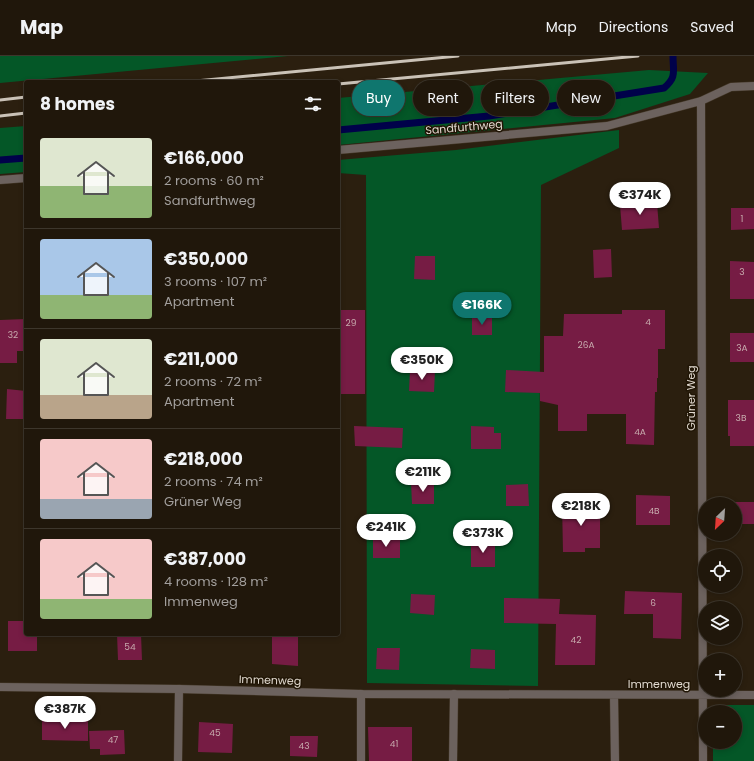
<!DOCTYPE html>
<meta charset="utf-8">
<style>
:root{--surface:#20170b;--page:#2d2419;--text:#f1f3f6;--muted:#a29f9d;--line:#3d362c;--accent:#0f766e}
body{margin:0;font-family:Poppins,sans-serif;background:var(--page);color:var(--text);height:100vh;display:flex;flex-direction:column;font-size:15px;white-space:nowrap}
*{box-sizing:border-box;margin:0}
p{font-size:13px;color:var(--muted)}
.icon{flex:none;width:22px;height:22px;fill:none;stroke:currentColor;stroke-width:2;stroke-linecap:round;stroke-linejoin:round}
.map{position:relative;flex:1;overflow:hidden}
.drawer{position:absolute;left:24px;top:24px;width:316px;height:556px;display:flex;flex-direction:column;background:var(--surface);border-radius:4px;box-shadow:0 2px 6px #0003,0 0 0 1px var(--line)}
.drawer>*{flex:none}
.banner{position:absolute;left:352px;top:24px;width:342px;height:36px;display:flex;gap:8px}
.needle{width:26px;rotate:205deg}
.buttons{position:absolute;left:698px;top:441px;display:grid;gap:8px}
.buttons a{display:grid;place-items:center;width:44px;height:44px;border-radius:50%;background:var(--surface);box-shadow:0 2px 6px #0003,0 0 0 1px var(--line);font-size:20px}
.price{position:absolute;translate:-50% -34px;padding:0 9px;border-radius:14px;background:#fff;color:#222;font-size:13px;line-height:26px;filter:drop-shadow(0 1px 2px #0008)}
.price::after{content:'';position:absolute;left:50%;top:24px;width:12px;height:9px;margin-left:-6px;background:inherit;clip-path:polygon(0 0,100% 0,50% 100%)}
.price.active{background:var(--accent);color:#fff}
ul{padding:0;list-style:none}
li{display:flex;align-items:center;gap:12px;height:100px;padding:0 16px}
li+li{border-top:1px solid var(--line)}
li span{display:grid;place-items:center;flex:none;width:112px;height:80px;border-radius:4px;color:#555}
li>.icon{margin-inline-start:auto}
span .icon{width:48px;height:48px;fill:#fffc;stroke-width:1}
li b{font-size:17px}
h2{display:flex;justify-content:space-between;align-items:center;height:48px;padding:0 16px;font-size:17px}
.tag{padding:0 14px;border-radius:18px;background:var(--surface);box-shadow:0 2px 6px #0003,0 0 0 1px var(--line);font-size:14px;line-height:36px}
.tag.active{background:var(--accent);color:#fff}
header{display:flex;align-items:center;gap:24px;box-sizing:border-box;height:56px;padding:0 20px;background:var(--surface);border-bottom:1px solid var(--line)}
header strong{font-size:19px}
nav{display:flex;gap:22px;margin-inline-start:auto;font-size:14px}
.map>svg:first-child{display:block}
.green{fill:#045727}
.lines{fill:none;stroke-linecap:round;stroke-linejoin:round}
.stream{stroke:#00014a;stroke-width:7}
.building{fill:#761c44}
.service-casing{stroke:#45392a;stroke-width:9}
.minor-casing{stroke:#45392a;stroke-width:9}
.service{stroke:#6c625e;stroke-width:8}
.minor{stroke:#6c625e;stroke-width:8}
.rail{stroke:#cac2b7;stroke-width:3}
.labels{text-anchor:middle;stroke-width:3;stroke-linejoin:round;paint-order:stroke}
.number-label{font-size:9px;fill:#c7aaad}
.street-label{font-size:11px;fill:#e2dad0;stroke:#211606}
</style>
<header>
<strong>Map</strong>
<nav><a>Map</a><a>Directions</a><a>Saved</a></nav>
</header>
<div class="map">
<svg width="754" height="705" viewBox="0 0 754 705">
<rect width="100%" height="100%" fill="#2b1f0f"/>
<!-- green -->
<path class="green" d="M0,0H288L0,27Z
M649,14L708,17L690,38L615,62L338,89V42Z
M26,70V116L0,118V72Z
M619,74V92L541,129L538,630L367,627L366,119L338,117V104L456,94Z
M714,649H754V705H713V686H735V656H714Z"/>
<g class="lines">
<!-- stream -->
<path class="stream" d="M338,74L489,60L664,32C677,21 673,16 673,0
M0,104L26,102"/>
</g>
<!-- building -->
<path class="building" d="M657,147L659,172L622,174L620,149Z
M731,152H754V173L731,174Z
M611,193L612,221L594,222L593,194Z
M415,200H435V224L414,223Z
M730,205L754,206V243H730Z
M338,254H365V338H338Z
M622,254H665V293H658V322H657V336H655L654,389L626,388V358H587V375H558V349L540,345V337L505,336L506,314L544,316V280H563L564,258H622Z
M472,260H492V279H472Z
M26,263V295H17V307H0V264Z
M730,277H754V306H730Z
M410,314L435,315L434,336L409,335Z
M7,333L26,335V363H6Z
M728,344H754V390H730V380H728Z
M354,370L403,372L402,392L355,390Z
M471,370L494,371V377H501V393H471Z
M411,426H434V448H412Z
M528,428L529,450H506V429Z
M636,439L670,440V469H636Z
M562,446L595,447V449H600V492H585V496H563Z
M735,446H754V468H735Z
M373,482H400V502H373Z
M471,485L495,486V511H471Z
M625,535L682,537L681,583L653,582V558H624Z
M411,538L435,539L434,559L410,557Z
M504,542L560,543L559,558L596,559L595,609H555L556,568L504,567Z
M8,565H26V578H37V595H8Z
M117,578H141L142,604H118Z
M272,578H298V610L272,608Z
M377,592H400L399,614L376,613Z
M471,593L495,594V613L470,612Z
M42,662L88,663V685L42,684Z
M199,666L233,668L232,697L198,696Z
M368,671H412V705H369Z
M124,674L125,698L100,699V693H90L89,675Z
M290,680H318L317,701L290,700Z"/>
<g class="lines">
<defs>
<path id="service" d="M361,638V705
M178,705L179,633
M453,705L454,638"/>
<path id="minor" d="M701,45L703,705
M338,94L607,70L701,45L731,31L754,30
M0,124L26,122
M0,631L179,633L361,638L754,639
M614,639L615,705"/>
</defs>
<!-- service casing -->
<use href="#service" class="service-casing"/>
<!-- minor casing -->
<use href="#minor" class="minor-casing"/>
<!-- service -->
<use href="#service" class="service"/>
<!-- minor -->
<use href="#minor" class="minor"/>
<!-- rail -->
<path class="rail" d="M185,26L458,0
M338,28L638,0
M0,44L26,41
M0,60L26,57"/>
</g>
<g class="labels">
<!-- number labels -->
<g class="number-label">
<text x="742" y="166">1</text>
<text x="742" y="219">3</text>
<text x="648" y="269">4</text>
<text x="351" y="270">29</text>
<text x="13" y="282">32</text>
<text x="586" y="292">26A</text>
<text x="742" y="295">3A</text>
<text x="741" y="365">3B</text>
<text x="640" y="379">4A</text>
<text x="654" y="458">4B</text>
<text x="653" y="550">6</text>
<text x="576" y="587">42</text>
<text x="130" y="594">54</text>
<text x="215" y="680">45</text>
<text x="113" y="687">47</text>
<text x="394" y="691">41</text>
<text x="304" y="693">43</text>
</g>
<!-- street labels -->
<g class="street-label">
<text transform="translate(464 71) rotate(-5)" y="4">Sandfurthweg</text>
<text transform="translate(691 342) rotate(-90)" y="4">Grüner Weg</text>
<text transform="translate(270 624) rotate(2)" y="4">Immenweg</text>
<text x="659" y="632">Immenweg</text>
</g>
</g>
</svg>
<div class="buttons">
<a><svg class="needle" viewBox="-14 -14 28 28"><path d="M0-13l5 13h-10z" fill="#e53935"/><path d="M0 13l5-13h-10z" fill="#a29f9d"/></svg></a>
<a><svg class="icon" aria-label="locate" viewBox="0 0 24 24"><circle cx="12" cy="12" r="6"/><path d="M12 2v4M12 18v4M2 12h4M18 12h4"/></svg></a>
<a><svg class="icon" aria-label="layers" viewBox="0 0 24 24"><path d="M12 4l9 5-9 5-9-5zM3 14l9 5 9-5"/></svg></a>
<a>+</a>
<a>−</a>
</div>
<b class="price" style="left:640px;top:160px">€374K</b>
<b class="price active" style="left:482px;top:270px">€166K</b>
<b class="price" style="left:422px;top:325px">€350K</b>
<b class="price" style="left:423px;top:437px">€211K</b>
<b class="price" style="left:581px;top:471px">€218K</b>
<b class="price" style="left:386px;top:492px">€241K</b>
<b class="price" style="left:483px;top:498px">€373K</b>
<b class="price" style="left:65px;top:674px">€387K</b>
<div class="banner">
<a class="tag active">Buy</a>
<a class="tag">Rent</a>
<a class="tag">Filters</a>
<a class="tag">New</a>
</div>
<section class="drawer">
<h2>8 homes<svg class="icon" aria-label="filters" viewBox="0 0 24 24"><path d="M4 7h16M4 17h16"/><circle cx="9" cy="7" r="2"/><circle cx="15" cy="17" r="2"/></svg></h2>
<ul>
<li><span style="background:linear-gradient(#dfe7d0 60%,#8fb573 0)"><svg class="icon" aria-label="home" viewBox="0 0 24 24"><path d="M3 11l9-7 9 7M6 9v11h12V9"/></svg></span><div><b>€166,000</b><p>2 rooms · 60 m²</p><p>Sandfurthweg</p></div></li>
<li><span style="background:linear-gradient(#a9c7e8 70%,#8fb573 0)"><svg class="icon" aria-label="home" viewBox="0 0 24 24"><path d="M3 11l9-7 9 7M6 9v11h12V9"/></svg></span><div><b>€350,000</b><p>3 rooms · 107 m²</p><p>Apartment</p></div></li>
<li><span style="background:linear-gradient(#dfe7d0 70%,#b9a48a 0)"><svg class="icon" aria-label="home" viewBox="0 0 24 24"><path d="M3 11l9-7 9 7M6 9v11h12V9"/></svg></span><div><b>€211,000</b><p>2 rooms · 72 m²</p><p>Apartment</p></div></li>
<li><span style="background:linear-gradient(#f6c9c9 75%,#9aa5b1 0)"><svg class="icon" aria-label="home" viewBox="0 0 24 24"><path d="M3 11l9-7 9 7M6 9v11h12V9"/></svg></span><div><b>€218,000</b><p>2 rooms · 74 m²</p><p>Grüner Weg</p></div></li>
<li><span style="background:linear-gradient(#f6c9c9 75%,#8fb573 0)"><svg class="icon" aria-label="home" viewBox="0 0 24 24"><path d="M3 11l9-7 9 7M6 9v11h12V9"/></svg></span><div><b>€387,000</b><p>4 rooms · 128 m²</p><p>Immenweg</p></div></li>
</ul>
</section>
</div>
